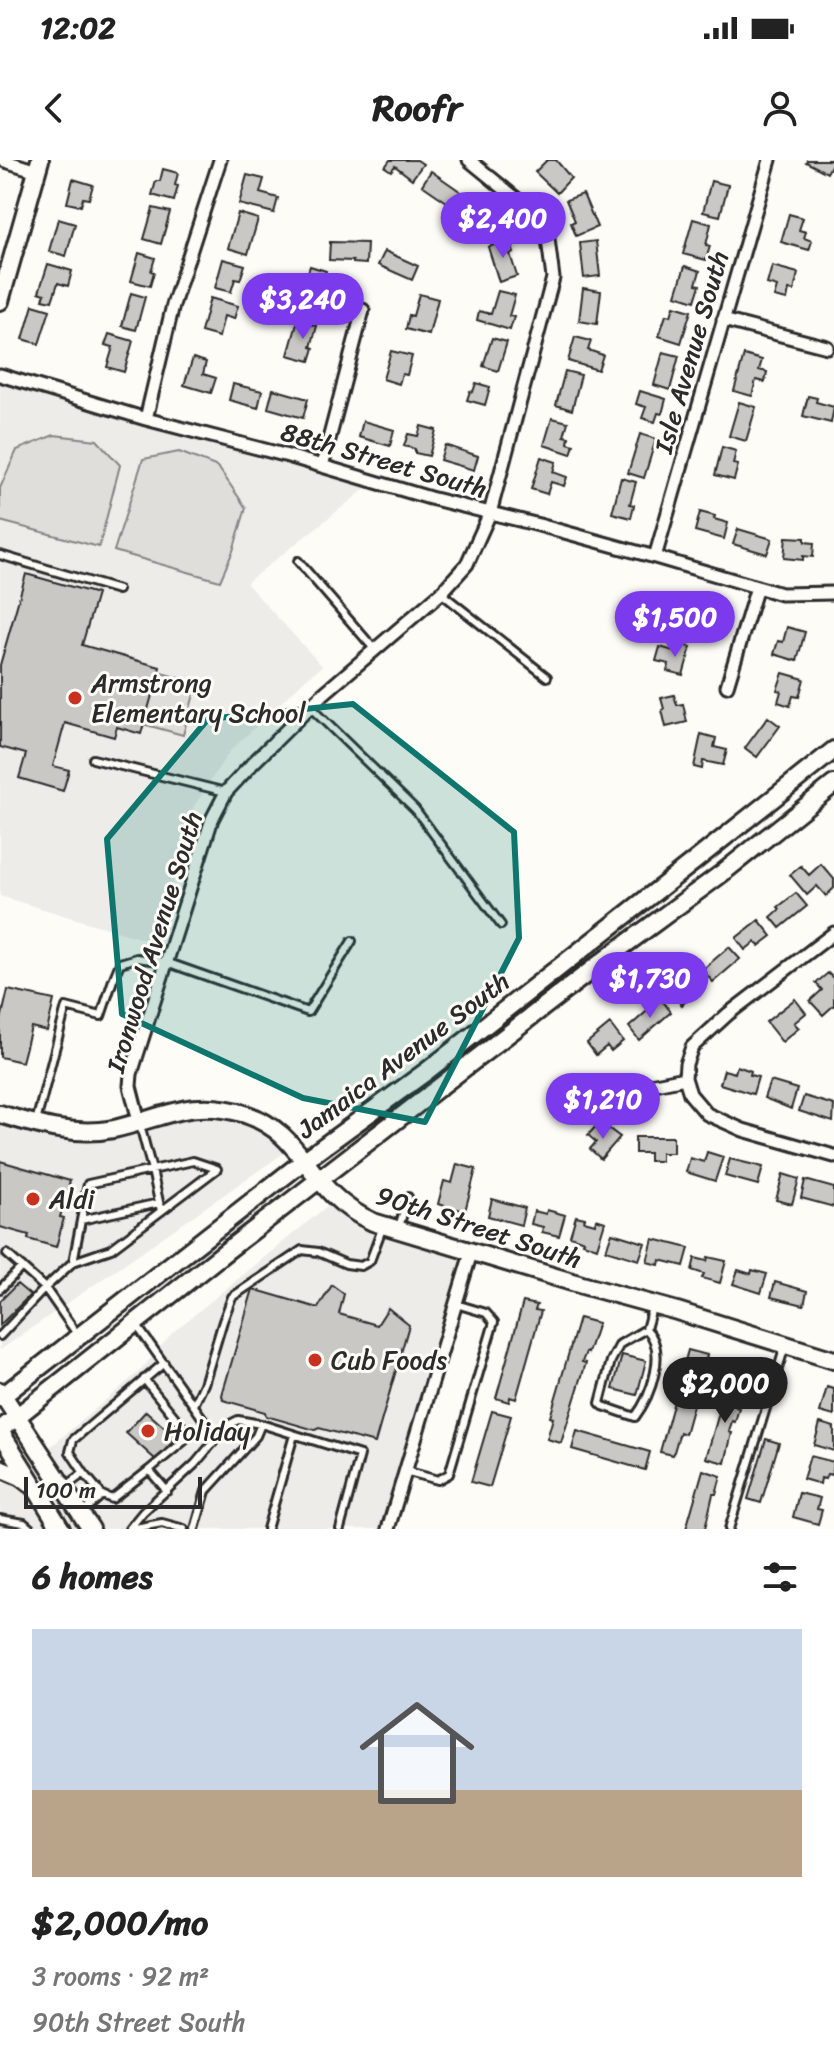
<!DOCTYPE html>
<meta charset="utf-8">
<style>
:root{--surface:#fff;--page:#f2f2f2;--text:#222;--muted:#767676;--accent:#7c3aed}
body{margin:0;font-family:Sriracha,sans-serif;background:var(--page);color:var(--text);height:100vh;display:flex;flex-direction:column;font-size:30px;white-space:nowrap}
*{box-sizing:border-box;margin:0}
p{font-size:26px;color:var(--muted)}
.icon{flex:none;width:44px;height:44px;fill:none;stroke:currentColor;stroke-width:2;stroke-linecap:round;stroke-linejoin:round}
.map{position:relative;height:1369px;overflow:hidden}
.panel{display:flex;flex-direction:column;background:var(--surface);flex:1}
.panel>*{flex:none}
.scale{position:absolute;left:24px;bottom:20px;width:178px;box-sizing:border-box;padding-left:8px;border:4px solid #2b2b2b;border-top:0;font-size:22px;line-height:28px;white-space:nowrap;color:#2b2b2b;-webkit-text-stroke:6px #fdfcf7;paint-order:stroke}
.price{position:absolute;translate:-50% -68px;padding:0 18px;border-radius:28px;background:var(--accent);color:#fff;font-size:26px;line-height:52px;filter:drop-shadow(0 2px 4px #0008)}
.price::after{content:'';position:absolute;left:50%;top:48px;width:24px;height:18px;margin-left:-12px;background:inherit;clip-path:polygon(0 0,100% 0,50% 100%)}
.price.current{background:#222;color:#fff}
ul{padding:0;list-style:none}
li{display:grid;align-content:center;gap:16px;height:424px;padding:0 32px}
li span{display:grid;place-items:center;height:248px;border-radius:0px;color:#555}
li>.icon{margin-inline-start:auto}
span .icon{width:144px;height:144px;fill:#fffc;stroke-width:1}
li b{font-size:34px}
h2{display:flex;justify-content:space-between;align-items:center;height:96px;padding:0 32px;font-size:34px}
.status{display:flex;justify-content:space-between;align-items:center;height:56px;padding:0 40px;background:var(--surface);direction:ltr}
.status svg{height:22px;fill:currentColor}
header{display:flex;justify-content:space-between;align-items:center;height:104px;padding:0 32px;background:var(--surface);font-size:36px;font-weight:700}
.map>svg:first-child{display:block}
.built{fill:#edece8}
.green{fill:#dfdeda;stroke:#858482;stroke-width:2}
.building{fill:#c9c8c4;stroke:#2b2b2b;stroke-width:2}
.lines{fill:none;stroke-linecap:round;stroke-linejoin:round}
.lane-casing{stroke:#2b2b2b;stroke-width:12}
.street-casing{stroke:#2b2b2b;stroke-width:17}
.secondary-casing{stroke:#2b2b2b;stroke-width:22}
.lane{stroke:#fdfcf7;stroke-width:6}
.street{stroke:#fdfcf7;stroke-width:11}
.secondary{stroke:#fdfcf7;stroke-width:16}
.marked{fill:#0f766e;fill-opacity:0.2;stroke:#0f766e;stroke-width:6;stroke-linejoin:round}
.poi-dot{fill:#c8321e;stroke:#fdfcf7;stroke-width:3}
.labels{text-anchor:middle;stroke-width:6;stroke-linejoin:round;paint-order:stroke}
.street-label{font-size:26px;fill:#2b2b2b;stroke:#fdfcf7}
.poi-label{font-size:26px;fill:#2b2b2b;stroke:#fdfcf7;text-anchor:start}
</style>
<div class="status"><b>12:02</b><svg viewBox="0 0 49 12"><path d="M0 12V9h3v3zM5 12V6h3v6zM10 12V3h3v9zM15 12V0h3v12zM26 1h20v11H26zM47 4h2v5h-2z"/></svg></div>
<header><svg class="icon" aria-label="back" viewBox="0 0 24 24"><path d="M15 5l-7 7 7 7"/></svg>Roofr<svg class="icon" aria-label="person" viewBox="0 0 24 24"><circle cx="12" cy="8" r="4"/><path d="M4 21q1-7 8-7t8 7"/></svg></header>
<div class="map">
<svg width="834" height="1369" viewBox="0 0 834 1369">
<rect width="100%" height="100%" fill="#fdfcf7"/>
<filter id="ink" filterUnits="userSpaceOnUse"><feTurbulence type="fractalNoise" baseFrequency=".0125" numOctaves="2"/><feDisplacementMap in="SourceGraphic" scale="16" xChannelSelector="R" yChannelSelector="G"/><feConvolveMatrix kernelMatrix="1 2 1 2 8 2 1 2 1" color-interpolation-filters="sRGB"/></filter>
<g filter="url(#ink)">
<!-- built -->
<path class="built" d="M0,215L374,322L246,423L322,506L307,518L229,592L193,648L156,783L0,736Z
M231,950L294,986L0,1190V954L57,969Z
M337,1038L345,1046L471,1093L388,1369H0V1326L54,1284L141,1210L172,1173Z"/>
<!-- green -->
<path class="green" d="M54,275L97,280L120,305L99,387L0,361V328L17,290Z
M179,292L218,307L246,348L233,391L220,421L114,391L143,299Z
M158,512L197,523L183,575L143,564Z"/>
<!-- building -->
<path class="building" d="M390,0H417L423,4L412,19L395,6L391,11L385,7Z
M547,0H556L571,18L557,33L535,12Z
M807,0H834L827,13L806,2Z
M163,9L178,13L175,25L178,26L174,41L152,35L156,21H160Z
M431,11L464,34L454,47L422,25Z
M247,15L264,19L260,33L278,38L274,53L239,44Z
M73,19L93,25L89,39L83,38L81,46L67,43Z
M711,21L728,25L720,56L703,52Z
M583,34L597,67L576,76L571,63L575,61L566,40Z
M468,40L496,61L486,74L458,53Z
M153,48L170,52L161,84L144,79Z
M238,53L258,59L248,94L228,88Z
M789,54L803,58L799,70L806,72L804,78L812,81L809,90L781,82Z
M58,59L75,64L66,96L49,91Z
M693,59L711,64L706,85L710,86L706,100L683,94Z
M510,80L514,93L510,94L517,116L499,122L488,87Z
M596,81L600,116L584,118L580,83Z
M330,82L367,83L366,104L353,103V101L329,100Z
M385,91L418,106L412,120L378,105Z
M139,93L155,98L151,111L154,112L150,126L131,121Z
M223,99L245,105L240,120L235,119L231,132L215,128Z
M48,104L72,111L68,126L58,123L52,141L43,139L45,134L39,132Z
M310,106L326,111L314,148L294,142L298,130L302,131Z
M685,106L700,111L696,124L700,125L695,141L676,135Z
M772,106L798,113L794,131L789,130L787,140L774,137L777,127L767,124Z
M583,128L601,131L597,164L579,161Z
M498,131L515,135L509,156L514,157L510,170L477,160L479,151L491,154Z
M131,133L145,137L136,170L122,166Z
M419,134L438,139L429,175L406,169L409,155L413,156Z
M210,138L238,146L234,159L224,156L219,177L201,172Z
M33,145L50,150L39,184L23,179Z
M674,146L691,151L681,183L659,176L666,155L671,156Z
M298,160L317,166L311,187L314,188L310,201L288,195Z
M109,174L133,181L124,212L107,207L113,187L105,185Z
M575,177L591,181L588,190L603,195L598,210L568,201Z
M492,178L507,182L498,211L483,206Z
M391,191L412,196L407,215L402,214L399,224L383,219Z
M663,192L679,196L670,230L654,225Z
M744,195L762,200L759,210L767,212L765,222L756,220L752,236L734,231Z
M193,198L206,202L203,214L216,218L211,233L184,225Z
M565,211L581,215L572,250L556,245Z
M476,223L490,227L485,245L467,240L470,231L473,232Z
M233,224L262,231L258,248L229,240Z
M273,229L308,239L303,258L268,248Z
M640,231L666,239L662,254L658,253L655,262L642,258L646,247L636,244Z
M808,236L817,238L816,242L834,247L831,263L803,256Z
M739,242L756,247L746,281L729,276Z
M552,258L568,262L564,276L569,277L568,283L574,285L571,294L544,285Z
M363,261L394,270L390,286L359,277Z
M421,266L436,270L429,296L415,293V289L404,286L408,274L418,276Z
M640,274L656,279L644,318L628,313Z
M445,285L478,296L474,310L440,300Z
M722,287L736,291L733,304L738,305L734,320L715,315Z
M541,297L556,302L553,312L567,317L564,326L551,322L547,334L531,329Z
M621,318L636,322L630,344L634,345L631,358L612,353Z
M700,352L715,356L714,359L728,363L724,379L695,371Z
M738,369L772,379L767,394L733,384Z
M786,377L805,378V382L814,383L813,397L803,396V400L784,398Z
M26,414L97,434L82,485L160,507L141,574L117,567L114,577L65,563L53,606L69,610L63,631L19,618L26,594L0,587V505Z
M704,439L719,444L709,477L694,473Z
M787,467L805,472L797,501L774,494L778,481L783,482Z
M679,484L691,487L683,515L667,511L669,504L656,501L660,487L677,492Z
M783,513L804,519L799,537L793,536L790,546L778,542L781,531L777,530Z
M674,535L677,545L683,544L687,562L666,567L662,550L664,549L661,538Z
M768,557L780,566L757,597L745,588Z
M701,574L716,578L714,587L727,590L723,605L703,601L702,609L694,607Z
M821,704L834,719V728L826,736L817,726L807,735L790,715L801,706L809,715Z
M796,733L807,746L780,768L771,757L780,749L778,747Z
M759,760L772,776L759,786L755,782L745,790L736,778Z
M729,787L740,799L713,822L702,810Z
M690,812L702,825L682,845L669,832Z
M828,813L834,819V845L823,855L810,841L822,830L816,823Z
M8,830L54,840L47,871L31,867L22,902L0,897V864Z
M661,839L671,852L639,880L629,867Z
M795,839L806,853L794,863L799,868L782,882L766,862Z
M610,864L623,881L611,891L607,886L596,895L587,883Z
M737,906L751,911L750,915L758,917L753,934L720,924L724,910L735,913Z
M770,921L797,929L791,949L764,938Z
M804,936L834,945L833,962L799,951Z
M598,964L606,971L608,968L620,977L601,999L590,989L596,982L588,975Z
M635,977H673V993H661V1001H649V993H635Z
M707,992L723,997L715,1021L686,1012L690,998L704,1002Z
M730,999L763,1007L758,1025L725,1016Z
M0,1001L70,1021L60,1057L64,1058L56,1087L28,1079L29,1075L0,1067Z
M457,1004L476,1009L465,1051L438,1044L444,1021L452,1023Z
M783,1014L799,1019L792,1044L776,1040Z
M805,1020L834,1028V1047L801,1038Z
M492,1039L525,1048L521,1065L488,1056Z
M547,1050L565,1055L559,1076L542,1072L543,1067L531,1064L534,1051L546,1054Z
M576,1056L585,1058L584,1061L595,1064L596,1059L605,1062L597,1088L583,1083L584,1081L570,1076Z
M612,1073L645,1083L639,1100L606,1090Z
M653,1079L689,1088L684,1106L660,1100L659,1105L647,1102Z
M708,1097L726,1101L720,1123L702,1118L704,1114L692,1110L695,1098L707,1101Z
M738,1110L751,1114L752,1110L767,1114L761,1133L733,1124Z
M775,1122L807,1131L804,1145L771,1137Z
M17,1124L30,1135L0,1165V1141Z
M332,1125L344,1134L339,1154L377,1165L388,1148L409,1165L375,1283L319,1268L315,1270L266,1256L265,1252L223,1240L222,1235L253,1129L318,1148Z
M523,1142L537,1145L535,1150L541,1151L516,1239L510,1237L509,1242L496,1238Z
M579,1158L598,1163L588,1193L586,1192L582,1202L586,1203L561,1283L547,1279L553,1258L550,1257Z
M688,1190L707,1195L685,1274L680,1272L673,1295L660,1292Z
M622,1195L646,1201L637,1235L613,1229Z
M734,1202L752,1207L746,1228L727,1223Z
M727,1225L745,1230L743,1237L739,1236L736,1247L739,1248L735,1262L732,1261L729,1272L732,1273L725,1303L706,1298Z
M827,1227L834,1229V1256L820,1252Z
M146,1251L176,1278L156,1300L126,1273Z
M492,1251L511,1256L490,1327L471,1322Z
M820,1263L834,1267V1291L814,1285Z
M577,1271L650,1292L645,1310L572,1289Z
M766,1279L779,1283L761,1343L748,1339Z
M810,1296L834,1302L832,1315L827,1314L825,1319L821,1318L820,1324L803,1319Z
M703,1310L721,1316L716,1334H713L705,1369H686Z
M799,1333L820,1338L817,1349L822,1350L818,1364L793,1357Z"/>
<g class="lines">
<defs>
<path id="lane" d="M0,395L118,430
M298,401L375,490
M441,433L547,517
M310,547L415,649L501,765
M93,599L226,632
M36,962L66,847L101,856L113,820L120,803L137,798L166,802L308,852L352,781
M140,965L152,1010L161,1051
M81,1060L159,1043
M399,1067L408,1037
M7,1094L45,1128L77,1174
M0,1129L22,1107
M135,1163L216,1277
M646,1169C668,1190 651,1236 635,1257L603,1246L600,1243L611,1201L620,1184Z
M646,1169L653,1144
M0,1176L45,1128L73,1102L111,1089L217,1009L193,1001L88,1024L73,1102
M144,1219L182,1266L187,1275L184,1281L149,1310
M194,1245L204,1224L223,1161L232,1137L302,1090L318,1092L346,1104L361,1106L370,1101L383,1066
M405,1311L438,1320L449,1314L494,1162L486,1153L456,1144
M65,1327L84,1313L70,1292L73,1280L164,1203
M102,1335L112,1339L149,1310L167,1331
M82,1353L102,1335L84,1313
M0,1359L24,1363L31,1369
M129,1369L143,1352L195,1304L222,1272L230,1264L238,1260L261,1264L360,1295L340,1369
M130,1369L162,1363L184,1369
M195,1369L206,1331L256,1276L261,1264
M267,1369L294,1275
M729,1369L785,1186"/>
<path id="street" d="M2,0L37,11
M723,160L827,187
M0,215L146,259L288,296L430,338L539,365L655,397L781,434L834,433
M146,259L173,145L220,0
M322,306L363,150
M655,397L770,0
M727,526L757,427
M834,773L728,854L692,887L686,904L685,918L690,934L707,954L743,970L834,996
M630,929L685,918
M139,961L130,926L131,914L212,659L226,632L253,603L322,535L441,433L467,404L490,353L553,118L548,79L518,40L469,0
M388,1369L471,1093"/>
<path id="secondary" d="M0,141L40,0
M0,954C37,965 75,977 114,969C163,958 192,937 245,954C291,969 302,1004 333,1035C345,1047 358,1055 373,1062L582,1125L677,1151L834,1200
M0,1231L91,1369
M0,1238L305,1000L427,911L692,703L834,590
M0,1270L225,1092L611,795L721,714L834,624
M0,1271L61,1369
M0,1308L21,1317L30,1324"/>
</defs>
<!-- lane casing -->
<use href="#lane" class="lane-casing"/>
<!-- street casing -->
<use href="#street" class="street-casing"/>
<!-- secondary casing -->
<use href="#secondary" class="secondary-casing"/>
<!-- lane -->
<use href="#lane" class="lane"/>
<!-- street -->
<use href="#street" class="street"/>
<!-- secondary -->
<use href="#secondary" class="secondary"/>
</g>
</g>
<!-- marked area -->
<path class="marked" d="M353,544L514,672L519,778L425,962L303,938L122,854L107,679L208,559Z"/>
<!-- markers -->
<g class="poi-dot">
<circle cx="75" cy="538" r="8"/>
<circle cx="33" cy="1039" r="8"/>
<circle cx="315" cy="1200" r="8"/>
<circle cx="148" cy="1271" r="8"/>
</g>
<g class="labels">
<!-- street labels -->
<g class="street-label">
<text transform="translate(691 192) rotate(-74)" y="9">Isle Avenue South</text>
<text transform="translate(384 300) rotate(16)" y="9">88th Street South</text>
<text transform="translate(154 782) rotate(-73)" y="9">Ironwood Avenue South</text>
<text transform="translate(403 895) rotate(-37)" y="9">Jamaica Avenue South</text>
<text transform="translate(479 1067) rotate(18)" y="9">90th Street South</text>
</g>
<!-- poi labels -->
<g class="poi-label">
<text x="91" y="532">Armstrong<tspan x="91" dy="30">Elementary School</tspan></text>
<text x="49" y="1048">Aldi</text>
<text x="331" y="1209">Cub Foods</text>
<text x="164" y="1280">Holiday</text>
</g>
</g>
</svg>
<div class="scale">100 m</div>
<b class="price" style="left:503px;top:100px">$2,400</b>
<b class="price" style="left:303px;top:181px">$3,240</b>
<b class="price" style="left:675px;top:499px">$1,500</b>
<b class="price" style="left:650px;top:860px">$1,730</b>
<b class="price" style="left:603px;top:981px">$1,210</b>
<b class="price current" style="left:725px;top:1265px">$2,000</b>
</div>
<section class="panel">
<h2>6 homes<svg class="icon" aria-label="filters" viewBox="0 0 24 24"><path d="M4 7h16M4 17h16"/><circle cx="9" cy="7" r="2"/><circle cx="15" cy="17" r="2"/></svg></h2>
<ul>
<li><span style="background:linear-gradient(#c9d6e8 65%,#b9a48a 0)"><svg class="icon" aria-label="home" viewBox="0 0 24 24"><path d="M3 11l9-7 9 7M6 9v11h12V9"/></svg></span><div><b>$2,000/mo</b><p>3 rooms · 92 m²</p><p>90th Street South</p></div></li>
</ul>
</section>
